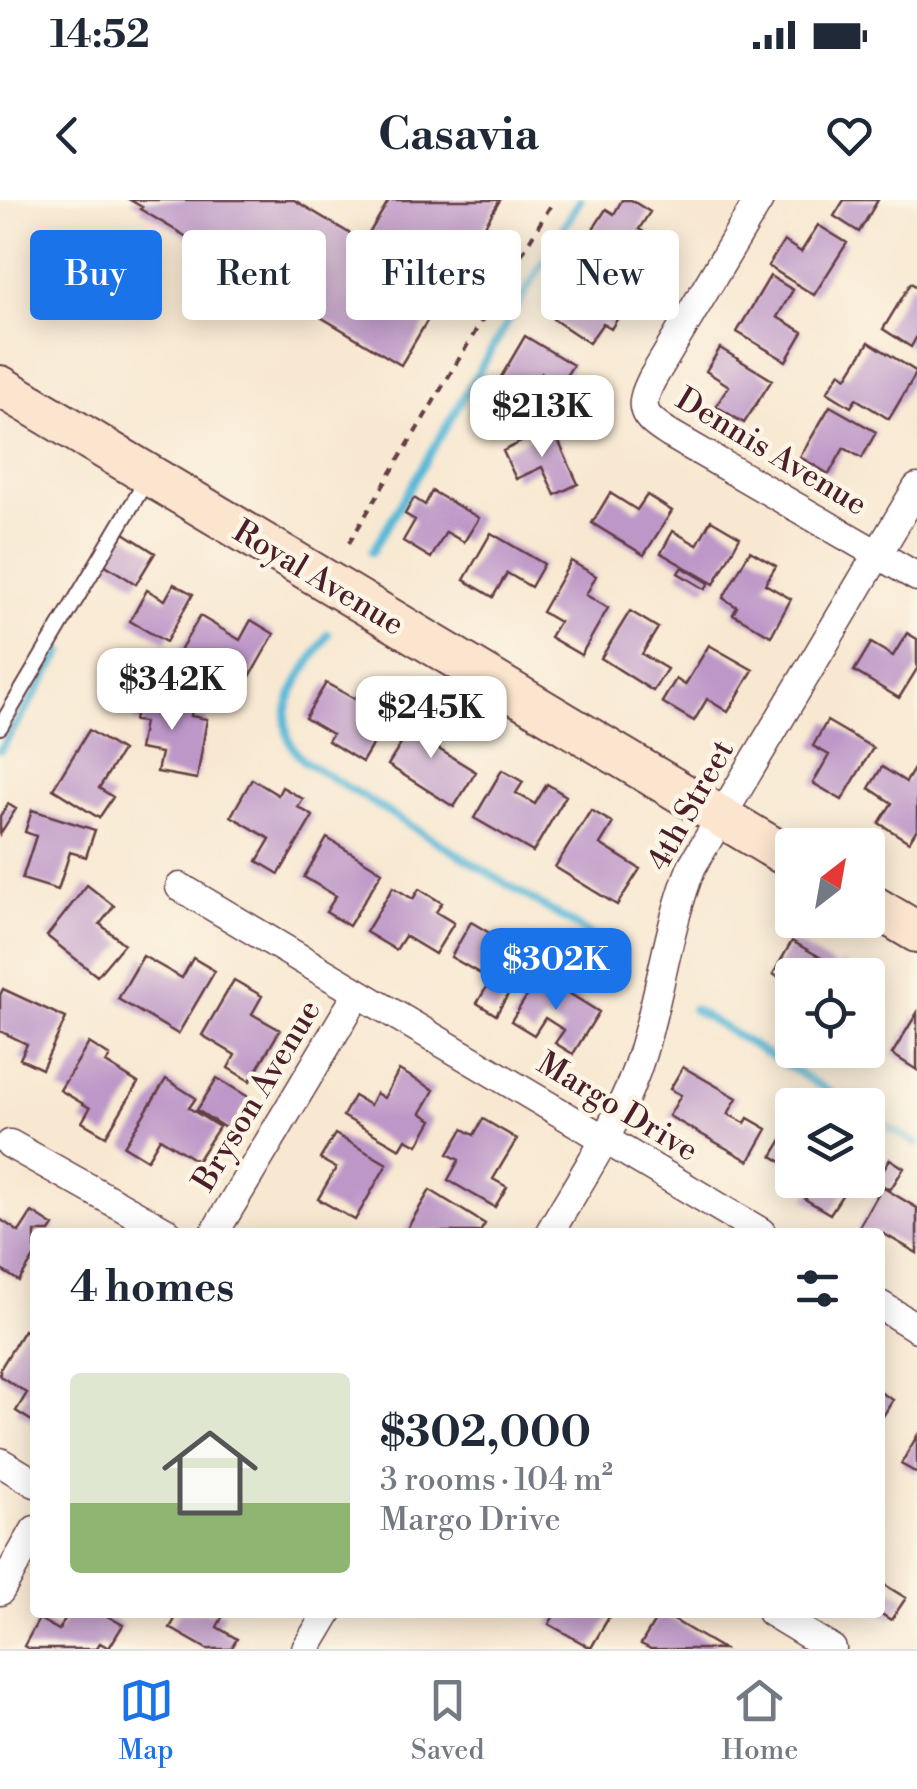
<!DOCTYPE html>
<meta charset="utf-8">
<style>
:root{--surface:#fff;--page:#f2f2f3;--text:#1f2937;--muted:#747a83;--line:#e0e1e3;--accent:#1a73e8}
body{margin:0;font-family:"Libre Bodoni",serif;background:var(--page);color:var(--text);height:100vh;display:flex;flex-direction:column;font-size:38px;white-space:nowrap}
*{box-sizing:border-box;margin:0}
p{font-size:32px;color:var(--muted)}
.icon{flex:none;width:55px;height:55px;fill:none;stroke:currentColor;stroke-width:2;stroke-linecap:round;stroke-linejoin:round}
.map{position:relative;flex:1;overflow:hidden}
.panel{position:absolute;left:30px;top:1028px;width:855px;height:390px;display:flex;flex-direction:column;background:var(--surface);border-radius:10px;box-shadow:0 5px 25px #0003}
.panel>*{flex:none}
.banner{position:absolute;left:30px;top:30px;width:858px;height:90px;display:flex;gap:20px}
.needle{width:65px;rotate:31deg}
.fabs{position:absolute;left:775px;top:628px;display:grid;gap:20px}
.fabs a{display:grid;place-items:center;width:110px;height:110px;border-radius:10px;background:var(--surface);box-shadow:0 5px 25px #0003;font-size:50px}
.price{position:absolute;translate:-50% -85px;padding:0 22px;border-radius:20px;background:#fff;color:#222;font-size:32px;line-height:65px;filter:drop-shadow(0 2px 5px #0008)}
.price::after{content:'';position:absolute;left:50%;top:60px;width:30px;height:22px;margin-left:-15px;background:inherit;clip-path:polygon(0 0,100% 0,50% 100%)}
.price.selected{background:var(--accent);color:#fff}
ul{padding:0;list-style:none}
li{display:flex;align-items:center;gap:30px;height:250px;padding:0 40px}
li+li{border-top:2px solid var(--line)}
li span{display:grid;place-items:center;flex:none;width:280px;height:200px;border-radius:10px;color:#555}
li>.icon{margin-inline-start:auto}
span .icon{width:120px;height:120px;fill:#fffc;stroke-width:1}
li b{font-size:42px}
h2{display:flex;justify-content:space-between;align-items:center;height:120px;padding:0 40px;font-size:42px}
.pill{padding:0 35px;border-radius:10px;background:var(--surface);box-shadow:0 5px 25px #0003;font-size:35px;line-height:90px}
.pill.selected{background:var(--accent);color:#fff}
.status{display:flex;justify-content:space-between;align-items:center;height:70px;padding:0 50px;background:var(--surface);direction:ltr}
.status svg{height:28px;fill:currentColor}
header{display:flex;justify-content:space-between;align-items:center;height:130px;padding:0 40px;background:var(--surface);font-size:45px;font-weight:700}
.dock{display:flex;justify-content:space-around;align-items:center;height:140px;border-top:2px solid var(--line);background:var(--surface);font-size:28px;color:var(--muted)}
.dock a{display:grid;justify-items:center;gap:5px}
.dock .selected{color:var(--accent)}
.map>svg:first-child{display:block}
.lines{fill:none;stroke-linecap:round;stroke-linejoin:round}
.stream{stroke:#59b8d7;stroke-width:8}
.building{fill:#bd97c8;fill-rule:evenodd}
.lane-casing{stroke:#643d44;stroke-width:18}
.street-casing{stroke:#643d44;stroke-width:31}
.secondary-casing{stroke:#643d44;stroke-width:44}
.path{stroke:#643d44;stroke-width:4;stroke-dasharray:8 8;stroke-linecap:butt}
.lane{stroke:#fff;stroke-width:14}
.street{stroke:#fff;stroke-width:28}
.secondary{stroke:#fbe5cf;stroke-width:40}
.labels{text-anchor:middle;stroke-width:9;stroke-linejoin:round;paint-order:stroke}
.street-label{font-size:32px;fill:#4a1f2b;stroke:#fcf5e5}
</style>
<div class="status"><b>14:52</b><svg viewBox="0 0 49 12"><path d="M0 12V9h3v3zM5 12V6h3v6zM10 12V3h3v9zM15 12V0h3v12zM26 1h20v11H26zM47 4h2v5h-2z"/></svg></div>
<header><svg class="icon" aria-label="back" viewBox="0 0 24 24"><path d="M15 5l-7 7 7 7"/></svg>Casavia<svg class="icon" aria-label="heart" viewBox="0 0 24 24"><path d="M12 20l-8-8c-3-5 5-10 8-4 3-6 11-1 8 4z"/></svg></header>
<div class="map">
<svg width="917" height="1449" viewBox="0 0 917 1449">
<rect width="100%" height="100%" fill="#fcf5e5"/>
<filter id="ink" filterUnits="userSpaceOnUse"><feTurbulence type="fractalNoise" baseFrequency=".01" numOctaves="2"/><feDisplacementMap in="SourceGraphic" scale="20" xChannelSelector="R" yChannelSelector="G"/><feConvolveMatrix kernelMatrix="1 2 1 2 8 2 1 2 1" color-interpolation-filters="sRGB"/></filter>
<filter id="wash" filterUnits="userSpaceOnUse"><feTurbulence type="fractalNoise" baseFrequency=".0048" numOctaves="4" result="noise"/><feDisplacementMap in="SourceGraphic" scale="40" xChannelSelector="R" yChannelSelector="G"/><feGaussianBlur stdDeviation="2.25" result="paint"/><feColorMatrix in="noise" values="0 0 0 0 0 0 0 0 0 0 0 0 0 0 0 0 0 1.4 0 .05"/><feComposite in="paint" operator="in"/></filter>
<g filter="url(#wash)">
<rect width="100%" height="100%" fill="#f8e8d1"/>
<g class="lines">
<!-- stream -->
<path class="stream" d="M372,352L580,0
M328,434C304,474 261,519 304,561L599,740
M0,550L62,452
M693,809L852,905
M868,915L917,944"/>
</g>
<g id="blocks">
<!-- building -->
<path class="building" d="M130,0H294L364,42L389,0H500L454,78L451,76L441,93L443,94L401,165L140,9L142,7ZM383,36L441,70L433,83L375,49Z
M622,0H631L650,12L639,29L664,45L646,73L588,37L606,9L614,14Z
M844,0H878L859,32L834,16Z
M818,25L847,43L814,95L768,66L784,41L801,52Z
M586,71L629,100L611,129L603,123L589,143L553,119Z
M770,76L793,90L777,117L803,132L786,161L737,132Z
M911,83L917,87V136L911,147L883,129Z
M525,136L573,165L561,184L542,173L527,199L498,182Z
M869,142L917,172L889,219L856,199L851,207L827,192L840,172L847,177Z
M720,148L772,180L744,223L716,206L729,186L706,171Z
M830,206L876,232L862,258L844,248L829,274L800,257Z
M552,227L578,284L555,295L542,267L516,279L503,251Z
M432,291L479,318L464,342L446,332L431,358L403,341L415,320L405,314L414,298L425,305Z
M610,293L637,310L647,295L672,311L644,355L592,323Z
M711,320L740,337L714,384L661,353L673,331L697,345Z
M124,333L155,353L136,384L104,364Z
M491,333L544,364L531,387L507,373L493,397L464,380Z
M750,351L776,366L765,384L791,399L771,436L733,414L737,407L723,398Z
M571,361L596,376L586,395L608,408L581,455L550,437L559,422L542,412Z
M682,367L709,383L705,389L678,373Z
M174,384L193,394L166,442L130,421L147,390L165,400Z
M630,411L658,428L642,454L667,469L653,491L601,458Z
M200,416L240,440L251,420L274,434L240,494L176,457Z
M907,433L917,439V469L899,498L854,471L871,443L893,456Z
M709,445L753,470L728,512L707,499L694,521L662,502L676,479L685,485Z
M326,483L355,499L359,493L371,500L380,485L401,497L362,562L328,541L332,534L305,518Z
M139,492L193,501L191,516L207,519L197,579L157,572L161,553L139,549L144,522L134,521Z
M422,510L450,528L437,548L476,572L454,607L388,565Z
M827,521L873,548L842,600L813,583L829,555L813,546Z
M89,530L122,551L99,588L113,597L99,618L53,589Z
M917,564V629L909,642L879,623L892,603L869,588L882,567L906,582Z
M502,570L523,582L516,593L535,604L547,584L566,596L533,652L474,618Z
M252,579L278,595L282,587L303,599L298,607L313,616L279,674L257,661L270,639L231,616Z
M8,604L16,609L0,634V616Z
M32,610L95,630L86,657L70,652L58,690L22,679L36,636L25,632Z
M591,610L613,623L600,644L640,669L617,705L555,667Z
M327,638L382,672L349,726L326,712L336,696L304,677Z
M87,685L114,706L100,724L124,744L97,776L47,736Z
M393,687L413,699L419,689L442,703L436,712L454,723L435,754L405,736L396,750L366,732Z
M471,722L530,757L496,815L477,803L491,780L451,757Z
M792,741L839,768L842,763L863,775H792V785L773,774Z
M143,756L182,778L193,758L215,771L178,834L118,799Z
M540,775L599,812L573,854L555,843L564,830L545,818L534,835L511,821Z
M234,780L262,796L252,814L280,830L250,881L228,868L235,855L202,835Z
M3,789L66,818L42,869L20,859L27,844L0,831V795Z
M917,813V870L892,854Z
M89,843L110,856L106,863L138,883L106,936L82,922L90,908L60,890Z
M683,867L737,898L728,914L745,923L748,918L767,929L749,961L669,916L681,895L670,889Z
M399,870L434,890L421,913L432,920L418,945L406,939L400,949L343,916L354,896L370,905L376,893L384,898Z
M217,878L250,898L230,931L197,910Z
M166,879L196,898L189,908L219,927L197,961L160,938L147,960L124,946Z
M483,919L517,939L493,979L507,987L495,1007L448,980L459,960L448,954L463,929L474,935Z
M786,933L792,937V976L788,974L792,968L772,956Z
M335,934L387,964L355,1020L318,999L336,968L320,959Z
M890,959L904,968L890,990L876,981Z
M799,980H852L830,1014L805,999L812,988Z
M882,987L917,1008V1053L884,1034L880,1041V1032H861L857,1030Z
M430,990L485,1024L480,1032H405Z
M32,1012L54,1026L50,1032H35V1056L19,1081L0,1069V1019L19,1032Z
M24,1130L35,1137V1223L16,1211L27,1193L0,1176V1169Z
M880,1192L893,1200L880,1221Z
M917,1236V1273L901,1264Z
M880,1382L906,1398L891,1420L880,1413Z
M69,1412H100L123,1425L109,1448L100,1443L96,1449H29L24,1446L39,1419L59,1430Z
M179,1412H225L217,1427L237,1439L231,1449H207L170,1428Z
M556,1412H612L591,1448L549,1424Z
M660,1412L723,1449H651L641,1444Z"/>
</g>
</g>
<g filter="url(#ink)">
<use href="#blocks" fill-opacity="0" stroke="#643d44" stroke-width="2.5"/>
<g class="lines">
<defs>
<path id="lane" d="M0,527L149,276"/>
<path id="street" d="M759,0L652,179C637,209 642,216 670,234L917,377
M180,687L761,1032
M10,944L167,1032
M215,1032L358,793
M550,1032C583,975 623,917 642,853C661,791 668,726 692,666L917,288
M880,1105L917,1128
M0,1262L35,1283
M0,1391L35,1330
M771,1412L832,1449
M306,1449L328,1412"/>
<path id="secondary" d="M0,186L792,659
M868,703L917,732"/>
</defs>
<!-- lane casing -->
<use href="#lane" class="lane-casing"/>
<!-- street casing -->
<use href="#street" class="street-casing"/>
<!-- secondary casing -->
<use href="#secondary" class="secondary-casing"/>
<!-- path -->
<path class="path" d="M349,343L554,0"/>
<!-- lane -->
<use href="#lane" class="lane"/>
<!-- street -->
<use href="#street" class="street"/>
<!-- secondary -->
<use href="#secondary" class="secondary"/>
</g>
</g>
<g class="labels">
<!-- street labels -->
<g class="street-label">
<text transform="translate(772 251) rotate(31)" y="11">Dennis Avenue</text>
<text transform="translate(319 377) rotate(31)" y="11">Royal Avenue</text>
<text transform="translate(690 605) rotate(-61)" y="11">4th Street</text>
<text transform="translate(256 895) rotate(-59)" y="11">Bryson Avenue</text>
<text transform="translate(618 906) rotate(31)" y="11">Margo Drive</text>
</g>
</g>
</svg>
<div class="fabs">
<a><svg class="needle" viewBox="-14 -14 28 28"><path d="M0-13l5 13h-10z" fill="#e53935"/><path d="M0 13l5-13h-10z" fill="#747a83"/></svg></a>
<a><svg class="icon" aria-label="locate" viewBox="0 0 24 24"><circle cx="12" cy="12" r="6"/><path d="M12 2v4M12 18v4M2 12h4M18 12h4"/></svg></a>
<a><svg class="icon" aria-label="layers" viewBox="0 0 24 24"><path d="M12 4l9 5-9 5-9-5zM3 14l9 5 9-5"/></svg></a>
</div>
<b class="price" style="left:542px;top:260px">$213K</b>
<b class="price" style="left:172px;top:533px">$342K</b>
<b class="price" style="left:431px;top:561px">$245K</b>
<b class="price selected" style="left:556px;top:813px">$302K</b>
<div class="banner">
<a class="pill selected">Buy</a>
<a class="pill">Rent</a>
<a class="pill">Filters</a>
<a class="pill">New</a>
</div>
<section class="panel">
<h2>4 homes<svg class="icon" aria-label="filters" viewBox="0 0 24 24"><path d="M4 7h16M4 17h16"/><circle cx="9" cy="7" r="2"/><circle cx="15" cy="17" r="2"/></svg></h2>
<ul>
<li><span style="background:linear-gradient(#dfe7d0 65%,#8fb573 0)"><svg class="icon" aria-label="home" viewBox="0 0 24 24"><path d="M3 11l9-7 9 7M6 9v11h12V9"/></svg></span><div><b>$302,000</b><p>3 rooms · 104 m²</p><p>Margo Drive</p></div></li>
</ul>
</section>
</div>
<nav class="dock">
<a class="selected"><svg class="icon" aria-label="map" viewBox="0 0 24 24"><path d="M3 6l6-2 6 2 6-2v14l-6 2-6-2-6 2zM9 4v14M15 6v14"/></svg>Map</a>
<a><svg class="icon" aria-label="saved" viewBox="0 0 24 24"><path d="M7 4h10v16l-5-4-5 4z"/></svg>Saved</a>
<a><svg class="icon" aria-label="home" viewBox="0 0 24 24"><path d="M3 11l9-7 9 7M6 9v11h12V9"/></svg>Home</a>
</nav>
